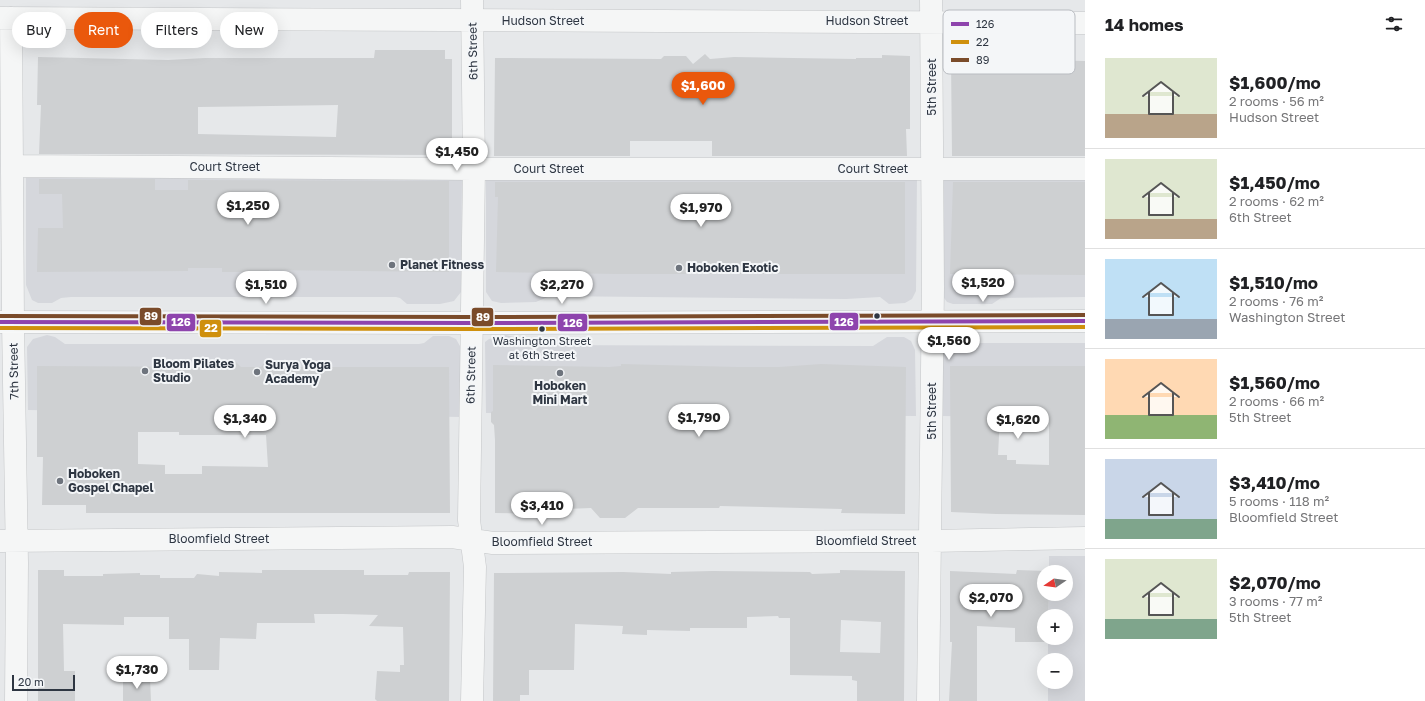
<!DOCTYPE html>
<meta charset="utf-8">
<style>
:root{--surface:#fff;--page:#f2f2f2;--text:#202124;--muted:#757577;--line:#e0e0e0;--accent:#ea580c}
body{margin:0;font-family:"Golos Text",sans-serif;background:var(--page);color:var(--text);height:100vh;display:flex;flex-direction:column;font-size:15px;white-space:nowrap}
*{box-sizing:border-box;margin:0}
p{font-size:13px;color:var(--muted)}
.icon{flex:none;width:22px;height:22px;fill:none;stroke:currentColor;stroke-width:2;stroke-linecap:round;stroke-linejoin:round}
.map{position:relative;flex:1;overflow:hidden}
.side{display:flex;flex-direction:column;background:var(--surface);width:340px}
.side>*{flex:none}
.top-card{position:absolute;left:12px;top:12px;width:380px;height:36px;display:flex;gap:8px}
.needle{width:26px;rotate:257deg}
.tools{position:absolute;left:1037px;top:565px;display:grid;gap:8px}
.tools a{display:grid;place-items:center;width:36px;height:36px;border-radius:50%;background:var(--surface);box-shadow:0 4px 16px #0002;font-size:20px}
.scale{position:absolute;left:12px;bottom:10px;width:63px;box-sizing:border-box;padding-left:4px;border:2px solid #2e3642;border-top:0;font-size:11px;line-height:14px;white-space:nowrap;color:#2e3642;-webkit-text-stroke:3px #f4f6f8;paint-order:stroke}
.price{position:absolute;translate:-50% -34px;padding:0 9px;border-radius:14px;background:#fff;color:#222;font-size:13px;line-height:26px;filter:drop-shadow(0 1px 2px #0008)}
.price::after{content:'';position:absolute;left:50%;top:24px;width:12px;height:9px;margin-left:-6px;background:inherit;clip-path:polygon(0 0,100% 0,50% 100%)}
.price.current{background:var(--accent);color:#fff}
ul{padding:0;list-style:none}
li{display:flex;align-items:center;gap:12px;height:100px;padding:0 20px}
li+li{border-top:1px solid var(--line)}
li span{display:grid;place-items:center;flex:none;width:112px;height:80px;border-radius:0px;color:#555}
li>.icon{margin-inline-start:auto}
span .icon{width:48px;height:48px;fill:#fffc;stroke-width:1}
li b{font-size:17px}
h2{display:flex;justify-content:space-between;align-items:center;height:48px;padding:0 20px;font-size:17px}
.pill{padding:0 14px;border-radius:18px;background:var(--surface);box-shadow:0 4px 16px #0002;font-size:14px;line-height:36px}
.pill.current{background:var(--accent);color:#fff}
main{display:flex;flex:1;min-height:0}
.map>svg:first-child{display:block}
.built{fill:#d5d7dc}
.building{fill:#ced0d2;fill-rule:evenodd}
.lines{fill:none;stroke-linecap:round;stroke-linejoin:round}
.minor-casing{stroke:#c4c6c8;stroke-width:23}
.major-casing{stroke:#c2c5c7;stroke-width:23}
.minor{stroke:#f5f6f6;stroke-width:22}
.major{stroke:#f7f8f8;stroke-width:22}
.bus-1-casing{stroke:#f4f6f8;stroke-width:7}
.bus-2-casing{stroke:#f4f6f8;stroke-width:7}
.bus-3-casing{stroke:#f4f6f8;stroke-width:7}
.bus-1{stroke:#8e44ad;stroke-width:4}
.bus-2{stroke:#cf900d;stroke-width:4}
.bus-3{stroke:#7a4b2a;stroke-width:4}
.poi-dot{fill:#6e747d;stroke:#f4f6f8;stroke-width:1.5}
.bus-dot{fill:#2e3642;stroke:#f4f6f8;stroke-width:1.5}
.labels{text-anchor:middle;stroke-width:4;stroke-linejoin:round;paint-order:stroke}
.bus-label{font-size:11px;fill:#2e3642;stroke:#f4f6f8}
.street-label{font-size:12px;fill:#2e3642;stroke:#f4f6f8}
.poi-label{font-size:12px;font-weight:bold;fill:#2e3642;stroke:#f4f6f8;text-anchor:start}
.key{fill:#f4f6f8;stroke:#b9bcc1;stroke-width:1}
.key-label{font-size:11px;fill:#2e3642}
.line-badge{stroke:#f4f6f8;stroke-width:1.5}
.badge-label{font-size:11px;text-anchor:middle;font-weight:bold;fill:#fff}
</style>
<main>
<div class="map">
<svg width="1085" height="701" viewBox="0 0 1085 701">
<rect width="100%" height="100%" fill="#e6e8ea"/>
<!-- built -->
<path class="built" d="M917,176L916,291L912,299L905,303L889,304L880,297L846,299L550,296L536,302L501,303L492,301L486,292V177Z
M26,177H462L461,292L454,301L440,304H407L400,298L396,297H71L61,298L52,303H38L32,300L26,285Z
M940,179H1085V297L1001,298L992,304H953L947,302L942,295Z
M47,335L55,337L65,344H419L424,343L433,336H449L456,339L461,348L462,417L28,410L27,347L33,339Z
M506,335L514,337L524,345L873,346L887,337H904L911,341L915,350L916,416L486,413L485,342L489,339Z
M962,335L967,336L975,342L981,343H1085V418L941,416L943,341L950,336Z
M1049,556H1085V701H1048V682H1066V660H1048V638H1066V616H1048L1049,594H1066V572H1049Z"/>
<!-- building -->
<path class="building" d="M375,50H445V59H452V155L39,154L41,105H37L38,57L168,60L205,58H374ZM338,105L336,137L198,134V107Z
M705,54L710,59L734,57L856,59V58H882V55L910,56V129H906L907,156H712V141H630V156H494L495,58L661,59L664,56H686L693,64Z
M1002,59L1085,61V156H952L951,60Z
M39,179H155V190H188V180L449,181V272L269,270V272H222V268H188V271L37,272L38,228H63L62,194H39Z
M495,182H905V274H617L496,272L498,197H495Z
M953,182H1085V275L950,274Z
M267,360L272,367H449L450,513H86V505H42L43,457H37V366L230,367L235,361L241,367H261ZM138,432H179V435H266L268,467L202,466V474H165V465L138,464Z
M621,364L737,367H779L821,364L906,367L905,514L841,513L842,509L720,506L719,508H638L625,518H600L591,508L566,509L567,514L495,513V440L494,425L491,422V412L493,411V365L609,367L621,366Z
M950,366H1085V515L996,514L951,512ZM1000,417H1049V465L1016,464V460H1007V455H998Z
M38,570H64V576H103V574L140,573V575H160V578H194L197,574L219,576V572L262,573V570H364V575H408L409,572H450L449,701H377L375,699L377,671L400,672V665H404L403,627L369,626L378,615L343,614H314L315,623H257L256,639L220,638L219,670H189V639H169V617H124V625L63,624L64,671H75V701H38Z
M840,570L905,571L904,701H857V681L852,680V676L790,675V618H779L778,616L747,617V628H690V631L647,630V635L622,634L623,626L575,624L574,670H529V695H520V701H493L494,573L623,572L671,574V572L712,571L810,572L812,574L840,573ZM841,620L881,622L880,653L840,652Z
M1017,570L1046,571L1044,572V594H1049L1048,616H1044V638H1048V642H1015V628L977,626V701H949L952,642H950V571L1016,574Z
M150,678L151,701H123V679Z"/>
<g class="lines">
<defs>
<path id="minor" d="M0,18L1085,23
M11,18L13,322L17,563L16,701
M12,166L474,169H1085
M0,541L452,537L493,543L931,541L1085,538
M472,701L475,567L469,520L474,169L472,0
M928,701L933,287L931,0"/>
<path id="major" d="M0,322L472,323L1085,321"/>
</defs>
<!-- minor casing -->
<use href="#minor" class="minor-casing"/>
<!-- major casing -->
<use href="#major" class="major-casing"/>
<!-- minor -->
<use href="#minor" class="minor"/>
<!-- major -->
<use href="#major" class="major"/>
<defs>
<path id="bus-1" d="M0,322L472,323L1085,321"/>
<path id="bus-2" d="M0,328L472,329L1085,327"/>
<path id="bus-3" d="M0,316L472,317L1085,315"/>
</defs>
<!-- bus-1 casing -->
<use href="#bus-1" class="bus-1-casing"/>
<!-- bus-2 casing -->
<use href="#bus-2" class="bus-2-casing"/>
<!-- bus-3 casing -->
<use href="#bus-3" class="bus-3-casing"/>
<!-- bus-1 -->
<use href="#bus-1" class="bus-1"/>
<!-- bus-2 -->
<use href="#bus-2" class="bus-2"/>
<!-- bus-3 -->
<use href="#bus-3" class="bus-3"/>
</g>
<!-- markers -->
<g class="poi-dot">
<circle cx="392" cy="265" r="4"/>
<circle cx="679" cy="268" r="4"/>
<circle cx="145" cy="371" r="4"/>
<circle cx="257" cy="372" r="4"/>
<circle cx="560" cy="373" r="4"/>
<circle cx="60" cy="481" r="4"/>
</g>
<g class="bus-dot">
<circle cx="877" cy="316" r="3.5"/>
<circle cx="542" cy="329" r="3.5"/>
</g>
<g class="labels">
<!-- bus labels -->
<g class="bus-label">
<text x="542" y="345">Washington Street<tspan x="542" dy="14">at 6th Street</tspan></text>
</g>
<!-- street labels -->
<g class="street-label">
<text x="543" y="25">Hudson Street</text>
<text x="867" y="25">Hudson Street</text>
<text transform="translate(473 51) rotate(-91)" y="4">6th Street</text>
<text transform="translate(932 87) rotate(-90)" y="4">5th Street</text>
<text x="225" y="171">Court Street</text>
<text x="549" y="173">Court Street</text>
<text x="873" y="173">Court Street</text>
<text transform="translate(14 371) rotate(-91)" y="4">7th Street</text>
<text transform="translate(471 375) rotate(-89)" y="4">6th Street</text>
<text transform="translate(932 411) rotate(-90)" y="4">5th Street</text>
<text x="219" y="543">Bloomfield Street</text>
<text x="866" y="545">Bloomfield Street</text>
<text x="542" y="546">Bloomfield Street</text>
</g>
<!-- poi labels -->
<g class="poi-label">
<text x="400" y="269">Planet Fitness</text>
<text x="687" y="272">Hoboken Exotic</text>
<text x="153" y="368">Bloom Pilates<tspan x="153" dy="14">Studio</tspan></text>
<text x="265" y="369">Surya Yoga<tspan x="265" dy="14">Academy</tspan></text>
<text x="560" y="390" text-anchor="middle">Hoboken<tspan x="560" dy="14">Mini Mart</tspan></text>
<text x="68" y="478">Hoboken<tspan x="68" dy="14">Gospel Chapel</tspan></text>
</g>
</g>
<!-- legend -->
<rect x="943" y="10" width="132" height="64" rx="6" class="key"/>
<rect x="951" y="22" width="18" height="4" fill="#8e44ad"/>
<rect x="951" y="40" width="18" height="4" fill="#cf900d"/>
<rect x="951" y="58" width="18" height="4" fill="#7a4b2a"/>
<g class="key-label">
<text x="976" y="28">126</text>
<text x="976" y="46">22</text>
<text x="976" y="64">89</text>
</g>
<g class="line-badge">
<rect x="139" y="307" width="23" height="19" rx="4" fill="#7a4b2a"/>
<rect x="471" y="307" width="23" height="20" rx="4" fill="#7a4b2a"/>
<rect x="829" y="312" width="30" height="19" rx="4" fill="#8e44ad"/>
<rect x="166" y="313" width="30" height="19" rx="4" fill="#8e44ad"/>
<rect x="557" y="313" width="31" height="19" rx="4" fill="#8e44ad"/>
<rect x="199" y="319" width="23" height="19" rx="4" fill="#cf900d"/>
</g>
<g class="badge-label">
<text x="151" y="320">89</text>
<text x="483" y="321">89</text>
<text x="844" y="326">126</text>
<text x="181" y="326">126</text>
<text x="573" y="327">126</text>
<text x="211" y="332">22</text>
</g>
</svg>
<div class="tools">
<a><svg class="needle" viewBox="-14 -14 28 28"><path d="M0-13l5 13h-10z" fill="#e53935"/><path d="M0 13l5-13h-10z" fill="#757577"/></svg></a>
<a>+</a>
<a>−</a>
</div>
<div class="scale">20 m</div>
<b class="price current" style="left:703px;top:106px">$1,600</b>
<b class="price" style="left:457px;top:172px">$1,450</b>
<b class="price" style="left:248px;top:226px">$1,250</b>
<b class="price" style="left:701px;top:228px">$1,970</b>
<b class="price" style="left:983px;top:303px">$1,520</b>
<b class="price" style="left:266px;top:305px">$1,510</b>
<b class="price" style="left:562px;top:305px">$2,270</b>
<b class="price" style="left:949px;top:361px">$1,560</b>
<b class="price" style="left:699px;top:438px">$1,790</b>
<b class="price" style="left:245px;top:439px">$1,340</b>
<b class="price" style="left:1018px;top:440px">$1,620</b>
<b class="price" style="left:542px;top:526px">$3,410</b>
<b class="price" style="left:991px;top:618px">$2,070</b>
<b class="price" style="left:137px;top:690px">$1,730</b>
<div class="top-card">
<a class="pill">Buy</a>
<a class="pill current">Rent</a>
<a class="pill">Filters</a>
<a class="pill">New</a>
</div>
</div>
<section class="side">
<h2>14 homes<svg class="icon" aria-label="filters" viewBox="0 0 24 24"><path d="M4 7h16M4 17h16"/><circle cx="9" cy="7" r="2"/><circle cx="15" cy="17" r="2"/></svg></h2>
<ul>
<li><span style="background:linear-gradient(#dfe7d0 70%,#b9a48a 0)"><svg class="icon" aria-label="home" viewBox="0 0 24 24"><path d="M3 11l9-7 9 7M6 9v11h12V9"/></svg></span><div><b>$1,600/mo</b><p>2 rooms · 56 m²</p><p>Hudson Street</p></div></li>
<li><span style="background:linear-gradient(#dfe7d0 75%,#b9a48a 0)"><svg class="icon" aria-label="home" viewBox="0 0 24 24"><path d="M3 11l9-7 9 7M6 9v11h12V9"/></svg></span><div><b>$1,450/mo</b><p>2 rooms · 62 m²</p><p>6th Street</p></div></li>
<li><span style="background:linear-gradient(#bfe0f5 75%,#9aa5b1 0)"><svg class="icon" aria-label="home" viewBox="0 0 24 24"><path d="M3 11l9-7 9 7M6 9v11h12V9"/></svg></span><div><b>$1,510/mo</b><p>2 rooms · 76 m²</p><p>Washington Street</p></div></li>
<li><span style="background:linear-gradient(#ffd9b3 70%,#8fb573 0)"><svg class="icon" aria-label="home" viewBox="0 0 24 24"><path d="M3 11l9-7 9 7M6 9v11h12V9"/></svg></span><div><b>$1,560/mo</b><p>2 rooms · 66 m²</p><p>5th Street</p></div></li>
<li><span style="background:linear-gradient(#c9d6e8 75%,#7fa58c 0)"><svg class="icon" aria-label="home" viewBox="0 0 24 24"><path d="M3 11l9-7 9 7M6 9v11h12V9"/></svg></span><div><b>$3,410/mo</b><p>5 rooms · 118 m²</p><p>Bloomfield Street</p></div></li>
<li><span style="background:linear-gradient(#dfe7d0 75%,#7fa58c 0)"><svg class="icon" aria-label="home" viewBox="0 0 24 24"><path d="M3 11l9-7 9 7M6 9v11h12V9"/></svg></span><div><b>$2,070/mo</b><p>3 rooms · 77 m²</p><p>5th Street</p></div></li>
</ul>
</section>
</main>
